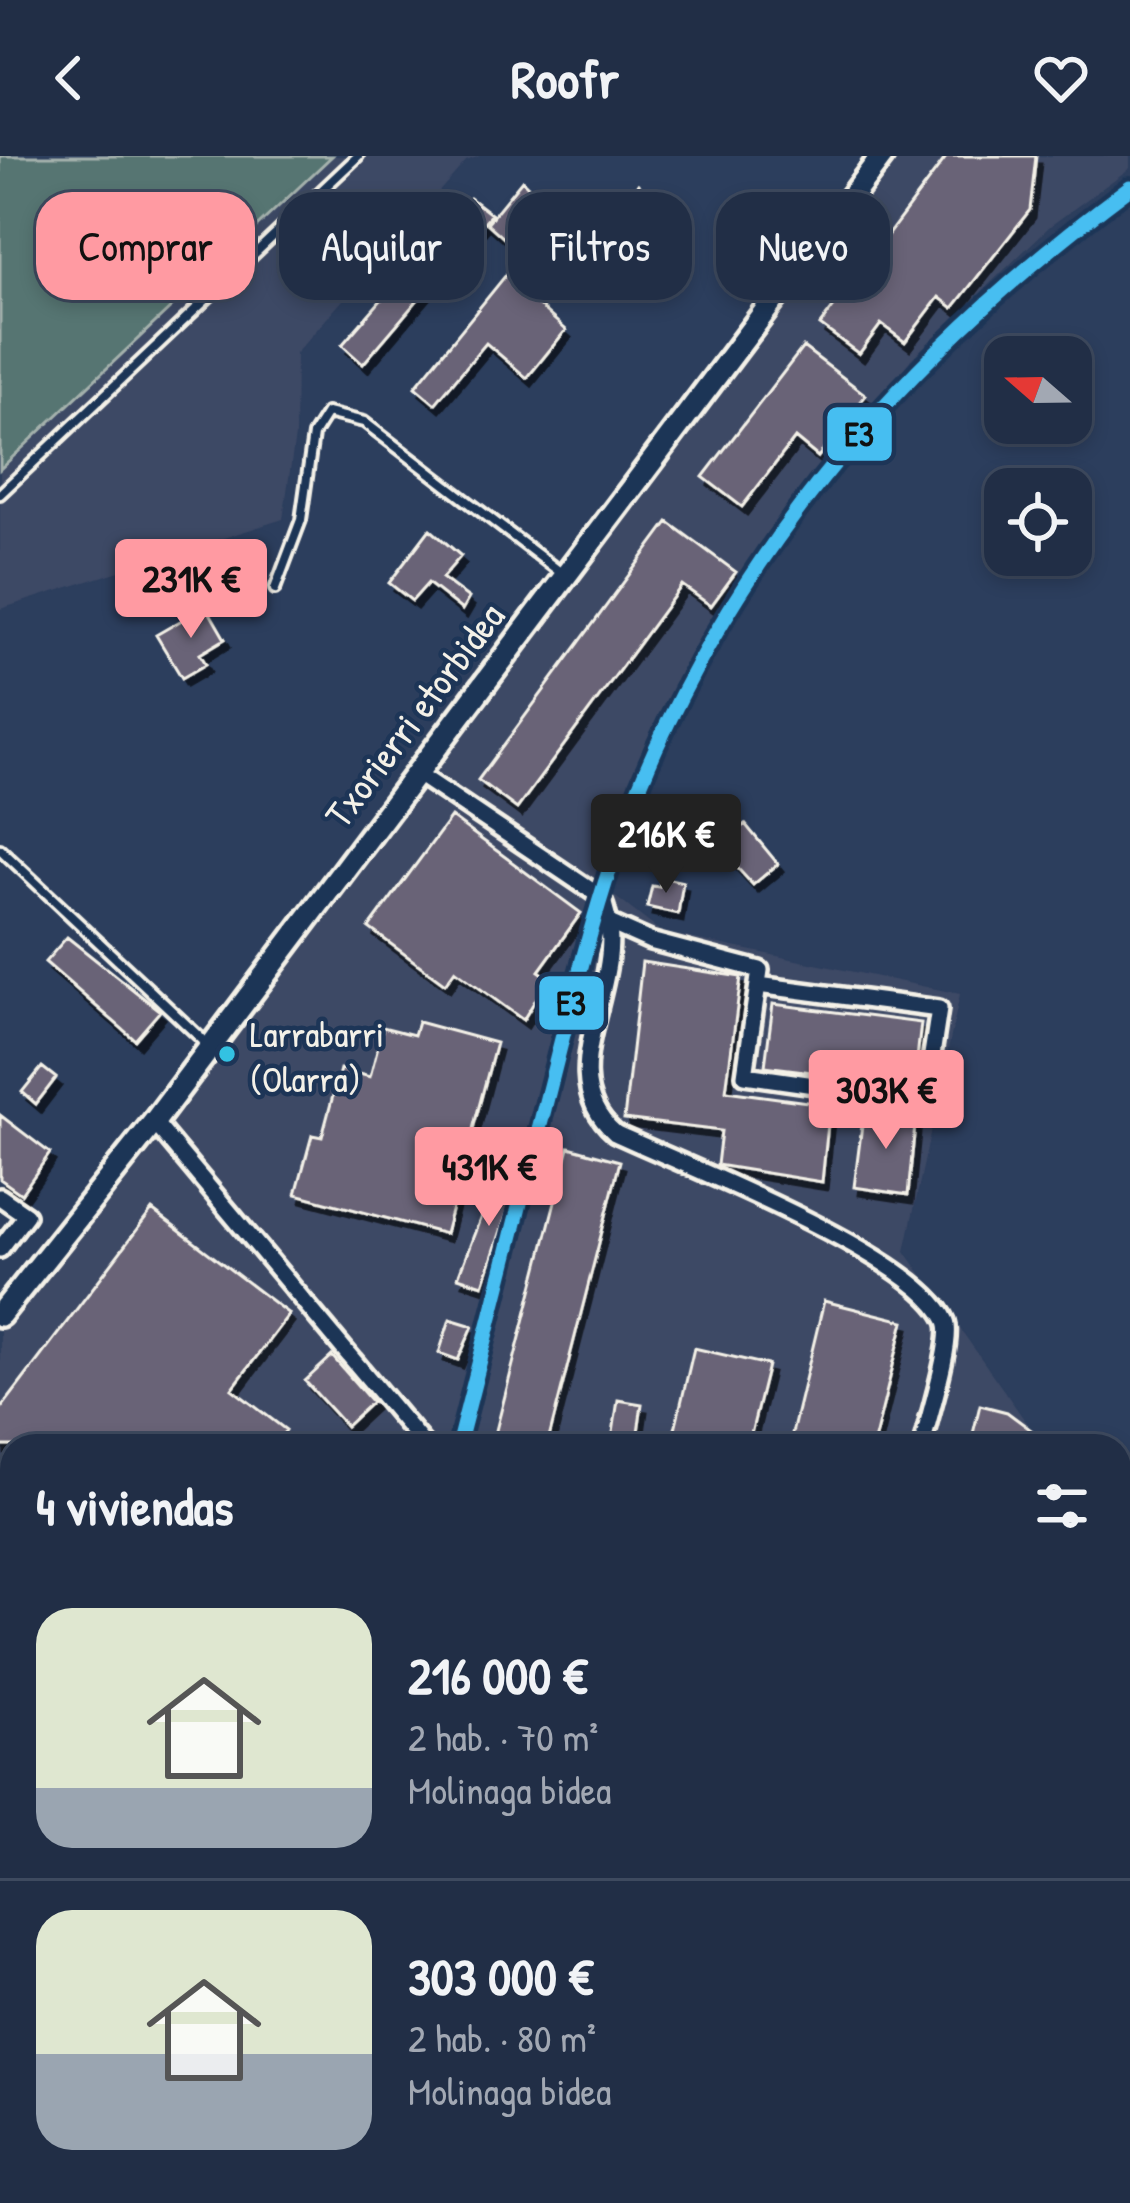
<!DOCTYPE html>
<html lang="es">
<meta charset="utf-8">
<style>
:root{--surface:#212e46;--page:#2d3a51;--text:#f1f3f6;--muted:#a2a8b3;--line:#3e4a5f;--accent:#ff9aa2}
body{margin:0;font-family:"Patrick Hand",sans-serif;background:var(--page);color:var(--text);height:100vh;display:flex;flex-direction:column;font-size:45px;white-space:nowrap}
*{box-sizing:border-box;margin:0}
p{font-size:39px;color:var(--muted)}
.icon{flex:none;width:66px;height:66px;fill:none;stroke:currentColor;stroke-width:2;stroke-linecap:round;stroke-linejoin:round}
.map{position:relative;flex:1;overflow:hidden}
.sheet{position:absolute;left:0px;top:1278px;width:1131px;height:771px;display:flex;flex-direction:column;background:var(--surface);border-radius:36px 36px 0 0;box-shadow:0 6px 18px #0003,0 0 0 3px var(--line)}
.sheet>*{flex:none}
.hud{position:absolute;left:36px;top:36px;width:1059px;height:108px;display:flex;gap:24px}
.needle{width:78px;rotate:290deg}
.controls{position:absolute;left:984px;top:180px;display:grid;gap:24px}
.controls a{display:grid;place-items:center;width:108px;height:108px;border-radius:24px;background:var(--surface);box-shadow:0 6px 18px #0003,0 0 0 3px var(--line);font-size:60px}
.price{position:absolute;translate:-50% -102px;padding:0 27px;border-radius:12px;background:var(--accent);color:#111;font-size:39px;line-height:78px;filter:drop-shadow(0 3px 6px #0008)}
.price::after{content:'';position:absolute;left:50%;top:72px;width:36px;height:27px;margin-left:-18px;background:inherit;clip-path:polygon(0 0,100% 0,50% 100%)}
.price.on{background:#222;color:#fff}
ul{padding:0;list-style:none}
li{display:flex;align-items:center;gap:36px;height:300px;padding:0 36px}
li+li{border-top:3px solid var(--line)}
li span{display:grid;place-items:center;flex:none;width:336px;height:240px;border-radius:36px;color:#555}
li>.icon{margin-inline-start:auto}
span .icon{width:144px;height:144px;fill:#fffc;stroke-width:1}
li b{font-size:51px}
h2{display:flex;justify-content:space-between;align-items:center;height:144px;padding:0 36px;font-size:51px}
.pill{padding:0 42px;border-radius:36px;background:var(--surface);box-shadow:0 6px 18px #0003,0 0 0 3px var(--line);font-size:42px;line-height:108px}
.pill.on{background:var(--accent);color:#111}
header{display:flex;justify-content:space-between;align-items:center;height:156px;padding:0 36px;background:var(--surface);font-size:54px;font-weight:800}
.map>svg:first-child{display:block}
.built{fill:#3e4965}
.green{fill:#567472;stroke:#a5b2ad;stroke-width:3}
.building{fill:#696477;stroke:#f4f1e8;stroke-width:3;filter:url(#shadow)}
.lines{fill:none;stroke-linecap:round;stroke-linejoin:round}
.service-casing{stroke:#f4f1e8;stroke-width:16}
.minor-casing{stroke:#f4f1e8;stroke-width:24}
.tertiary-casing{stroke:#f4f1e8;stroke-width:30}
.service{stroke:#1d3557;stroke-width:8}
.minor{stroke:#1d3557;stroke-width:15}
.tertiary{stroke:#1d3557;stroke-width:21}
.rail-1-casing{stroke:#1d3557;stroke-width:24}
.rail-1{stroke:#46bef1;stroke-width:15}
.bus-dot{fill:#33c2e2;stroke:#1d3557;stroke-width:4.5}
.labels{text-anchor:middle;stroke-width:9;stroke-linejoin:round;paint-order:stroke}
.bus-label{font-size:36px;fill:#f4f1e8;stroke:#1d3557;text-anchor:start}
.street-label{font-size:39px;fill:#f4f1e8;stroke:#1d3557}
.line-badge{stroke:#1d3557;stroke-width:4.5}
.pale-badge-label{font-size:33px;text-anchor:middle;font-weight:bold;fill:#111}
</style>
<header><svg class="icon" aria-label="back" viewBox="0 0 24 24"><path d="M15 5l-7 7 7 7"/></svg>Roofr<svg class="icon" aria-label="heart" viewBox="0 0 24 24"><path d="M12 20l-8-8c-3-5 5-10 8-4 3-6 11-1 8 4z"/></svg></header>
<div class="map">
<svg width="1130" height="2047" viewBox="0 0 1130 2047">
<defs>
<filter id="shadow"><feDropShadow dx="5" dy="8" stdDeviation="0" flood-color="#0009"/></filter>
</defs>
<rect width="100%" height="100%" fill="#2c3e5d"/>
<filter id="ink" filterUnits="userSpaceOnUse"><feTurbulence type="fractalNoise" baseFrequency=".00833" numOctaves="2"/><feDisplacementMap in="SourceGraphic" scale="24" xChannelSelector="R" yChannelSelector="G"/><feConvolveMatrix kernelMatrix="1 2 1 2 8 2 1 2 1" color-interpolation-filters="sRGB"/></filter>
<g filter="url(#ink)">
<!-- built -->
<path class="built" d="M0,0H480L466,5L296,197L295,280L283,363L0,453Z
M897,0H1130V12L1050,70L911,203L740,431L638,628L604,732L661,776L960,838L905,1095L1043,1290H12V2037H265L262,2047H0V1172L415,616Z
M634,2037H700L715,2047H626Z"/>
<!-- green -->
<path class="green" d="M0,0H332L0,313Z"/>
<!-- building -->
<path class="building" d="M947,0H1036L1030,54L953,152L939,141L905,186L881,168L859,198L820,169Z
M522,24L540,42L505,83L487,67Z
M638,28L654,44L611,105L591,88Z
M470,42L491,58L363,208L342,189Z
M514,109L536,127L526,138L566,174L527,222L486,187L435,248L415,231Z
M803,191L866,239L818,301L795,282L742,351L703,321Z
M668,366L736,416L711,450L682,429L517,653L478,624Z
M430,373L461,400L442,422L469,442L462,454L428,427L412,445L389,427Z
M206,450L225,483L200,498L206,508L182,522L156,479Z
M451,661L581,757L539,815L549,822L523,864L455,814L445,828L369,772Z
M745,668L778,708L753,729L718,691Z
M661,721L683,726L678,758L647,751L652,730L659,731Z
M67,781L160,855L135,884L45,806Z
M642,806L741,821L726,935L830,949L822,1026L717,1009L721,975L624,963Z
M773,848L921,867L914,929L765,910Z
M418,866L496,887L445,1078L296,1038L312,979L322,981L340,913L370,921L383,871L414,879Z
M42,911L56,922L36,948L22,936Z
M864,953L916,959L908,1039L854,1031Z
M0,959L50,997L21,1038L0,1023Z
M569,991L620,1005L547,1290H492Z
M499,1013L519,1020L483,1129L458,1121Z
M152,1054L289,1158L232,1233L286,1274L274,1290H0V1254Z
M824,1145L904,1165L873,1290H789Z
M450,1163L473,1170L458,1204L439,1197Z
M694,1192L768,1209L748,1290H671Z
M332,1200L372,1246L346,1270L305,1225Z
M618,1244L642,1248L636,1290H611Z
M980,1249L1007,1256L1034,1276L1030,1290H970Z"/>
<g class="lines">
<defs>
<path id="service" d="M0,338L358,0
M275,433L301,364L313,279L327,257L364,266L564,419
M0,693L209,890"/>
<path id="minor" d="M415,616L601,741C638,821 543,914 615,977C685,1010 917,1099 946,1165C954,1184 927,1266 922,1290
M614,769L650,785L760,814L745,919L925,945L939,853L758,829
M154,966L425,1290
M0,1041L26,1059L0,1093
M715,2037L726,2047
M669,2047L678,2037"/>
<path id="tertiary" d="M0,1159L154,966L882,0"/>
</defs>
<!-- service casing -->
<use href="#service" class="service-casing"/>
<!-- minor casing -->
<use href="#minor" class="minor-casing"/>
<!-- tertiary casing -->
<use href="#tertiary" class="tertiary-casing"/>
<!-- service -->
<use href="#service" class="service"/>
<!-- minor -->
<use href="#minor" class="minor"/>
<!-- tertiary -->
<use href="#tertiary" class="tertiary"/>
<defs>
<path id="rail-1" d="M458,1290C489,1170 520,1050 550,930C579,816 607,700 656,592C761,361 928,181 1130,31"/>
</defs>
<!-- rail-1 casing -->
<use href="#rail-1" class="rail-1-casing"/>
<!-- rail-1 -->
<use href="#rail-1" class="rail-1"/>
</g>
</g>
<!-- markers -->
<circle class="bus-dot" cx="227" cy="898" r="10"/>
<g class="labels">
<!-- bus labels -->
<g class="bus-label">
<text x="250" y="891">Larrabarri<tspan x="250" dy="45">(Olarra)</tspan></text>
</g>
<!-- street labels -->
<g class="street-label">
<text transform="translate(414 559) rotate(-53)" y="14">Txorierri etorbidea</text>
</g>
</g>
<g class="line-badge">
<rect x="825" y="249" width="69" height="58" rx="12" fill="#46bef1"/>
<rect x="537" y="818" width="69" height="58" rx="12" fill="#46bef1"/>
</g>
<g class="pale-badge-label">
<text x="859" y="290">E3</text>
<text x="571" y="859">E3</text>
</g>
</svg>
<div class="controls">
<a><svg class="needle" viewBox="-14 -14 28 28"><path d="M0-13l5 13h-10z" fill="#e53935"/><path d="M0 13l5-13h-10z" fill="#a2a8b3"/></svg></a>
<a><svg class="icon" aria-label="locate" viewBox="0 0 24 24"><circle cx="12" cy="12" r="6"/><path d="M12 2v4M12 18v4M2 12h4M18 12h4"/></svg></a>
</div>
<b class="price" style="left:191px;top:485px">231K €</b>
<b class="price on" style="left:666px;top:740px">216K €</b>
<b class="price" style="left:886px;top:996px">303K €</b>
<b class="price" style="left:489px;top:1073px">431K €</b>
<div class="hud">
<a class="pill on">Comprar</a>
<a class="pill">Alquilar</a>
<a class="pill">Filtros</a>
<a class="pill">Nuevo</a>
</div>
<section class="sheet">
<h2>4 viviendas<svg class="icon" aria-label="filters" viewBox="0 0 24 24"><path d="M4 7h16M4 17h16"/><circle cx="9" cy="7" r="2"/><circle cx="15" cy="17" r="2"/></svg></h2>
<ul>
<li><span style="background:linear-gradient(#dfe7d0 75%,#9aa5b1 0)"><svg class="icon" aria-label="home" viewBox="0 0 24 24"><path d="M3 11l9-7 9 7M6 9v11h12V9"/></svg></span><div><b>216 000 €</b><p>2 hab. · 70 m²</p><p>Molinaga bidea</p></div></li>
<li><span style="background:linear-gradient(#dfe7d0 60%,#9aa5b1 0)"><svg class="icon" aria-label="home" viewBox="0 0 24 24"><path d="M3 11l9-7 9 7M6 9v11h12V9"/></svg></span><div><b>303 000 €</b><p>2 hab. · 80 m²</p><p>Molinaga bidea</p></div></li>
</ul>
</section>
</div>
